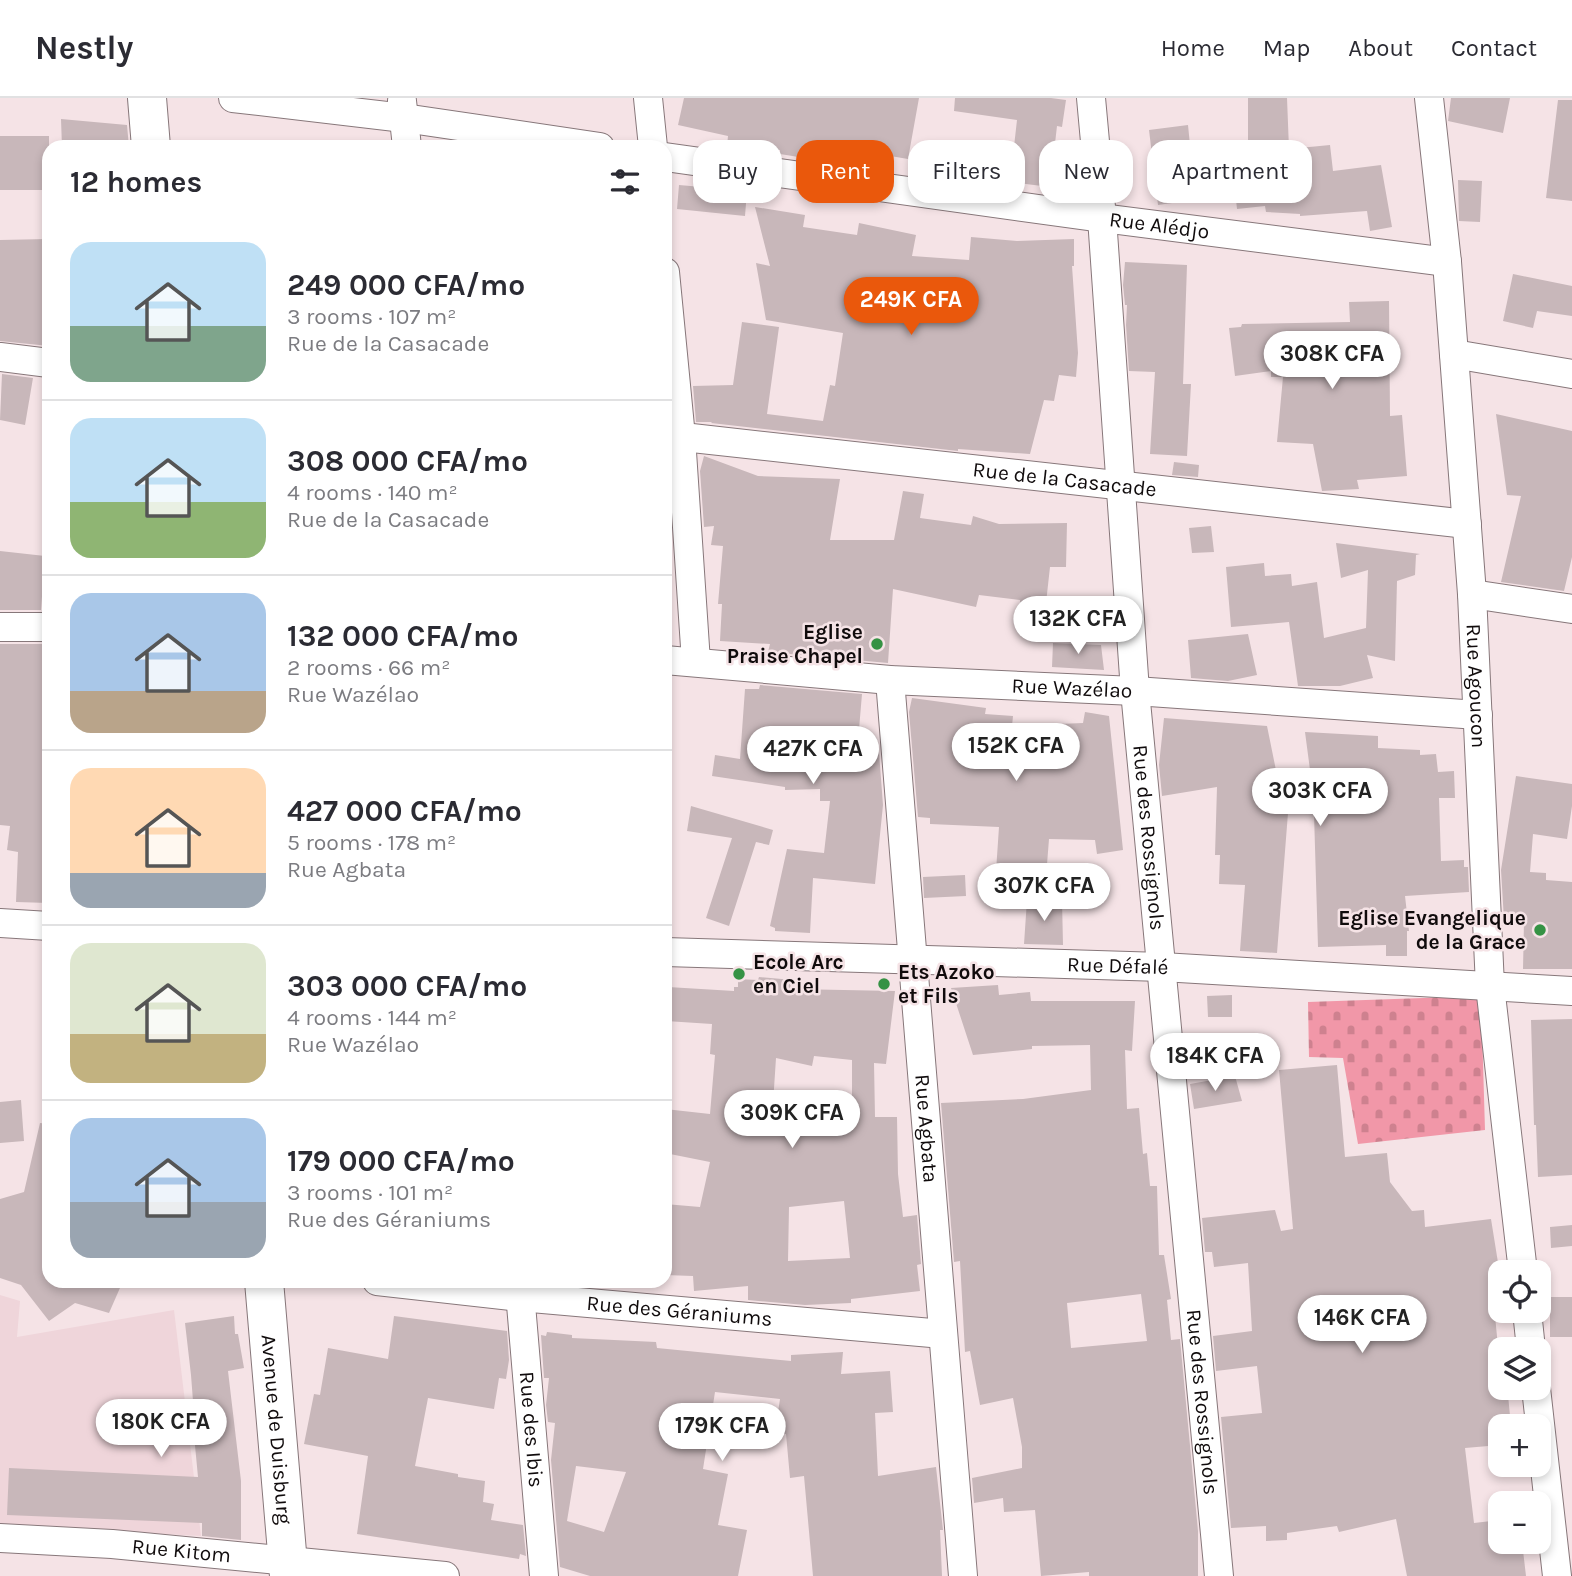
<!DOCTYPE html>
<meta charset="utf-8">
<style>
:root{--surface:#fff;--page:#f2f2f3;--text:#2b2b33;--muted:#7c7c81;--line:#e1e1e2;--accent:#ea580c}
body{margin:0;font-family:Karla,sans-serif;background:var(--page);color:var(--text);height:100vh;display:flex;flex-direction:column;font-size:26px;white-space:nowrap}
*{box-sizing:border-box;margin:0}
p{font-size:23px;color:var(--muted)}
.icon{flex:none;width:38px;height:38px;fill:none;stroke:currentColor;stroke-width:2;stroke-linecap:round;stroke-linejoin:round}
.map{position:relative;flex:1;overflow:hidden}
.drawer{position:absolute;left:42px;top:42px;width:630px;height:1148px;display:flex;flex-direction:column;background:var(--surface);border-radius:21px;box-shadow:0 4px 10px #0003}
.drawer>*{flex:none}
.guide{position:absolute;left:693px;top:42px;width:665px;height:63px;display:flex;gap:14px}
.tools{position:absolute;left:1488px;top:1162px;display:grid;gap:14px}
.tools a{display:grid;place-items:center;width:63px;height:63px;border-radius:14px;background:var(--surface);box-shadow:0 4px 10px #0003;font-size:35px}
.price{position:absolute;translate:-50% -60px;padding:0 16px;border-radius:24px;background:#fff;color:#222;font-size:23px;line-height:46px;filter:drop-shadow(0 2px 4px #0008)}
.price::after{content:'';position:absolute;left:50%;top:42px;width:21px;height:16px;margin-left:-10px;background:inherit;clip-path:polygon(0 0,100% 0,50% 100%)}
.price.current{background:var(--accent);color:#fff}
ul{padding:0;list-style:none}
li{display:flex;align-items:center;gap:21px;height:175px;padding:0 28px}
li+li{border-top:2px solid var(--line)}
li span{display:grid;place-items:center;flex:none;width:196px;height:140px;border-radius:21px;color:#555}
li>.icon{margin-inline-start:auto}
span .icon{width:84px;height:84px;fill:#fffc;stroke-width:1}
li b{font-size:30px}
h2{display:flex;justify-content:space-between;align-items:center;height:84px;padding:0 28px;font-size:30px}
.chip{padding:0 24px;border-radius:21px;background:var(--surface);box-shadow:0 4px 10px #0003;font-size:24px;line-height:63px}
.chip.current{background:var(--accent);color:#fff}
header{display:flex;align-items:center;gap:42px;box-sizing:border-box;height:98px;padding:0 35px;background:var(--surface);border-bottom:2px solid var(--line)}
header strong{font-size:33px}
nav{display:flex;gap:38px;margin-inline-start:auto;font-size:24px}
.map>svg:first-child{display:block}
.built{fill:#efd5da}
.cemetery{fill:url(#cemetery-stones)}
.building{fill:#c8b7ba;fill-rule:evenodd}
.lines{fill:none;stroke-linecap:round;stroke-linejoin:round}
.street-casing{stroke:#87777a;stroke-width:30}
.secondary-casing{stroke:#87777a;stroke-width:40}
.street{stroke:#fff;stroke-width:28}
.secondary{stroke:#fff;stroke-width:38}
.poi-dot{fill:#359244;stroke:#f5e3e6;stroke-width:2.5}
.labels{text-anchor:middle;stroke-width:5;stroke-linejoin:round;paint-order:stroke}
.street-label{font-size:21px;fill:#100b0c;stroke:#f5e3e6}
.poi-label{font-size:21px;font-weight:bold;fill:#100b0c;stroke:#f5e3e6;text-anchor:end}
</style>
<header>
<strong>Nestly</strong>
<nav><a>Home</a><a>Map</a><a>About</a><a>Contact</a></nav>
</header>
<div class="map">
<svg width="1572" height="1478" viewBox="0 0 1572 1478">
<defs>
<pattern id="cemetery-stones" width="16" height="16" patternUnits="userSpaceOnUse" patternTransform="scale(1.75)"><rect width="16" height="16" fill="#f197a8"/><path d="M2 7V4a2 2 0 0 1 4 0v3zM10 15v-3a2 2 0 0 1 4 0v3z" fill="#ce818f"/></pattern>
</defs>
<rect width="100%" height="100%" fill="#f5e3e6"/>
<!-- built -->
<path class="built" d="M0,1197L20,1203L17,1239L174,1212L201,1438L0,1427Z"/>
<!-- cemetery -->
<path class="cemetery" d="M1481,898L1485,1032L1358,1046L1343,960L1309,959L1308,904Z"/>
<!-- building -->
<path class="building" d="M684,0H919L908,61L826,47L823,63L780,56V52L727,48L728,38L678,27Z
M955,0H1051L1066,2L1062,29L1057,28L1050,89L1010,84L1017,22L954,13Z
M1248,0H1287L1289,51L1330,47L1333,73L1381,67L1392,129L1370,133L1367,113L1300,118V116L1266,114L1265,108L1237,111L1230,46L1248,44Z
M1451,0H1510L1503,35L1448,23Z
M1558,2H1572V103L1546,100Z
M61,21L127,27L129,49H62Z
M1188,27L1191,57H1188L1193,102L1158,107L1149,32Z
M0,38H49V92H0Z
M1458,82L1482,83L1480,124L1459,123Z
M679,87L747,93L745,118L677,111Z
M755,109L805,117L803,129L857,137L859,125L916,137L912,158L969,162L971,139L1017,143L1074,141V168H1072L1078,255L1076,279L1059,277L1054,303L1044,302L1030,356L958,351V353L711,325L712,324H696L693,288L733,287L742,224L779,229L767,316L823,323L830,287L835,288L843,235L766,222L756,165L770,168Z
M47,141L49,248L0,243V142Z
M1125,164L1187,167L1183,286H1191L1187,358L1150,356L1155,274L1129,273L1126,227L1127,207H1125L1123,187Z
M1513,176L1572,188V218L1537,213L1533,230L1503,223Z
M1389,203L1390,318L1402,317L1407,378L1357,382L1359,391L1322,393L1313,346L1277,344L1283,279H1271V273L1235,278L1229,230L1241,229L1242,226L1350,224L1349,204Z
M2,276L33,280L25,327L0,322Z
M1496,316L1572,333V459L1564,493L1501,484L1521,398L1507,397Z
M704,358L758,378L840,381L830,442H894L903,393L924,396L920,420L971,427L973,418L999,426L1067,425L1066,469H1050L1043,532L1021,533L1020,502L979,497L976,509L893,491L888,565L768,554L770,546L720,543L722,506H718L723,448L711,447L714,428L704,429L700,373Z
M1174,364L1199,367L1198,379L1172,377Z
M1211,428L1214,454L1192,455L1189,430Z
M1336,445L1420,456L1416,457L1415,477L1397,483L1395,563L1367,557L1373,580L1340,588H1298L1289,524L1231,529L1226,469L1264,465L1265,478L1291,476L1292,488L1317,484L1324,540L1366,530L1368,472L1341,480Z
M0,453L45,458L41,512H0Z
M1248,536L1257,577L1228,583L1191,580L1188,542Z
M1053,545L1101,547L1104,572L1052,569Z
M0,546H49V805L16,804L18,754L7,752L10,728L0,727Z
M760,587L862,596L857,655L879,654L883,707L875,786L813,780L810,835L775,833V830L770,828L787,751L824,755L830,703H820V691L785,692V689L712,678L715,657L740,661L745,591H759Z
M912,600L986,610L985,616L1013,618L1012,628L1083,625L1085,614L1109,618L1123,752L1097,756L1095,742L1049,741L1045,792L995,788L999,729L930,726V720L918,719L909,614Z
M1164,620L1267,628L1280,692L1312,687L1305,634L1378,638V650L1420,652V657L1436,656L1438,674L1454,673L1455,700H1439L1441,763L1464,762V769H1468L1469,794L1405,798L1409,833H1407V858H1386V847L1318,849L1314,716L1288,715L1277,855L1240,853L1245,787L1219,786L1220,757H1215L1217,689L1162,698L1159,667Z
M1516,678L1572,686V708L1567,741L1533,736L1530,774L1546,775V782L1572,784V871H1523L1524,823L1504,822L1501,772Z
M691,708L773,732L769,747L756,744L729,828L706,820L732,740L687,733Z
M965,777L966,798L924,800L923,779Z
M1027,802H1062L1063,847L1024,846Z
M759,879L793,882L792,891L895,893L886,966L874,965L875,1019H897L898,1076L903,1119L917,1117L921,1166L917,1167L920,1193L851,1201V1205L805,1207L748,1202V1188L694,1193L693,1178L665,1177V1106L700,1109L710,1064L665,1055V1011L710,1016L715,957L710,956L712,926L666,923L668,889L734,893V889H738V881L758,882ZM814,958L852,962V1020L772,1021L776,960L812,968ZM844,1103L850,1160L788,1163L789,1109Z
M998,887L999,897L1030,894L1031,903H1135L1132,953L1125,952L1127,1011L1139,1010L1143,1056L1147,1055L1150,1088H1157L1159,1157H1164L1171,1201L1167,1202L1171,1242L1180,1241L1198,1433V1478H1089V1474L1041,1478L1035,1412L1004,1414L1003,1400L974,1405L972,1380L1022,1370V1349L1013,1300L980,1307L970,1253L965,1254L960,1163L954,1164L941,1005L1023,1001L1091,992L1090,947L1032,948V951L973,957L951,890ZM1141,1196L1147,1243L1071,1250L1067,1205Z
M1232,897V919H1208L1207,898Z
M1572,921V1077L1538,1079L1536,1027H1534L1531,922Z
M1337,967L1345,1059L1387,1055L1390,1084L1412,1113L1424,1112L1425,1129L1491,1121L1500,1177L1494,1179L1497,1207H1494L1500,1270V1298L1508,1297L1511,1328H1500V1347L1465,1350L1474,1425L1500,1422V1444H1522L1526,1478H1407L1396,1421L1339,1434L1337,1428L1287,1435V1442L1266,1443V1428L1231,1430L1221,1319L1262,1315L1257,1268L1216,1273L1213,1238L1252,1233L1248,1165L1214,1169L1212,1154H1205L1202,1120L1275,1112L1281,1133L1293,1131L1279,972Z
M1235,978L1242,1003L1194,1011L1190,986Z
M21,1002L24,1043L0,1045V1004Z
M40,1025L49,1026V1183H123L109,1215L75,1205L49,1223L21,1187L0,1180V1101L24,1094Z
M1572,1127V1148L1551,1150L1550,1129Z
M1550,1199H1572V1239H1550Z
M234,1218L235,1236H238L244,1270L228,1273L241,1383V1442L202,1438V1425L7,1417L9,1370L198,1379L192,1316H194L191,1277L185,1225Z
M394,1218L507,1233L509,1262L506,1281L499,1280L494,1311L428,1300L415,1368L458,1376V1379L485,1383L483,1404L494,1406L491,1422L523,1427L526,1458L520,1456L519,1461L357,1436L368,1358L304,1346L314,1296L320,1297L328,1250L388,1261Z
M547,1234L572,1237V1240L656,1244L657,1250L791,1263V1257L843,1254L841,1276L890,1273L893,1314L875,1315L878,1378L936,1369L943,1432H940L942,1478H813L804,1378L790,1380L786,1336L775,1334L780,1301L715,1294L703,1371L728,1376L718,1427L747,1432L738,1478H590L560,1469L551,1362L555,1325L548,1324L546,1307L549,1280H544L541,1237L546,1238ZM576,1368L626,1374L604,1434L567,1423Z"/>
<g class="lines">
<defs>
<g id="street">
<path d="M233,0L404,20L600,49"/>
<path d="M648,0L653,49"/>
<path id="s1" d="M1091,0L1102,120L1135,593L1219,1478"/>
<path id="s2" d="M1429,0L1447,164L1472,496L1490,888L1523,1174"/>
<path d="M402,3L407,49"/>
<path id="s3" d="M665,59L1102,120L1447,164"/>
<path d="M665,174L681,339L696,564"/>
<path d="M1454,256L1572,276"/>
<path d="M0,259L49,265"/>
<path id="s4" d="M665,337L1467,426"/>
<path d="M1472,496L1572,511"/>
<path d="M0,529H49"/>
<path id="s5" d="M665,562L890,582L1135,593L1478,617"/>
<path id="s6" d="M890,582L963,1478"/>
<path d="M0,825L49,828"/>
<path id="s7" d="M665,854L1162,869L1572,893"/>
<path id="s8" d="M377,1183L520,1199L943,1236"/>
<path id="s9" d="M519,1183L544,1478"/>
<path d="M1527,1213L1531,1251"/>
<path d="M1536,1290L1557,1478"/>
<path id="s10" d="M0,1440L112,1446L445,1478"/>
</g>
<g id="secondary">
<path d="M147,0L151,49"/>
<path id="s11" d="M264,1183L289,1478"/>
</g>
</defs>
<!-- street casing -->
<use href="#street" class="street-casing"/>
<!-- secondary casing -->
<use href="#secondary" class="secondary-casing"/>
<!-- street -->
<use href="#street" class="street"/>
<!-- secondary -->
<use href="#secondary" class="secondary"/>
</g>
<!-- markers -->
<g class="poi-dot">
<circle cx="877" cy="546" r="7"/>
<circle cx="1540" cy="832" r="7"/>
<circle cx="739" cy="876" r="7"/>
<circle cx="884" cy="886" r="7"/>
</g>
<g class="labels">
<!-- street labels -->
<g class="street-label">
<text dy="7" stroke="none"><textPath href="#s3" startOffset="499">Rue Alédjo</textPath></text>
<text dy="7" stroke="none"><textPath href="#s4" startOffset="402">Rue de la Casacade</textPath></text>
<text dy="7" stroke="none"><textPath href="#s2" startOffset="590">Rue Agoucon</textPath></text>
<text dy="7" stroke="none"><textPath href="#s5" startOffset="408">Rue Wazélao</textPath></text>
<text dy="7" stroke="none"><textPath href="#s1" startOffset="742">Rue des Rossignols</textPath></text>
<text dy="7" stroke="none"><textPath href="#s7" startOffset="453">Rue Défalé</textPath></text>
<text dy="7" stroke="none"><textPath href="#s6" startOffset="450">Rue Agbata</textPath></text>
<text dy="7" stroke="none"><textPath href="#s8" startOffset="304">Rue des Géraniums</textPath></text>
<text dy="7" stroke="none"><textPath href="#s1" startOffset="1309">Rue des Rossignols</textPath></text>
<text dy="7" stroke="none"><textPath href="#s9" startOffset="149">Rue des Ibis</textPath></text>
<text dy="7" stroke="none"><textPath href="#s11" startOffset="149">Avenue de Duisburg</textPath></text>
<text dy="7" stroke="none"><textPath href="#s10" startOffset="182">Rue Kitom</textPath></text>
</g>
<!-- poi labels -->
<g class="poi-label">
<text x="863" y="541">Eglise<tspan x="863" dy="24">Praise Chapel</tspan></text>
<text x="1526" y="827">Eglise Evangelique<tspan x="1526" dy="24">de la Grace</tspan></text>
<text x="753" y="871" text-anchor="start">Ecole Arc<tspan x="753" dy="24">en Ciel</tspan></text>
<text x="898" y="881" text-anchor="start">Ets Azoko<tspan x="898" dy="24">et Fils</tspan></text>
</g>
</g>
</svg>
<div class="tools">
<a><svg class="icon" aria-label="locate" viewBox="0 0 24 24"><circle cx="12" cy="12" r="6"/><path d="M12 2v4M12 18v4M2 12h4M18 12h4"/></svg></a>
<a><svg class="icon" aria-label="layers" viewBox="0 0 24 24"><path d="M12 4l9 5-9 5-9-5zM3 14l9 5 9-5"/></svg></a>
<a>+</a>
<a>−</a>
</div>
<b class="price current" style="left:911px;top:239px">249K CFA</b>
<b class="price" style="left:1332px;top:293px">308K CFA</b>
<b class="price" style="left:1078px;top:558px">132K CFA</b>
<b class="price" style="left:1016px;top:685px">152K CFA</b>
<b class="price" style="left:813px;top:688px">427K CFA</b>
<b class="price" style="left:1320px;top:730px">303K CFA</b>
<b class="price" style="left:1044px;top:825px">307K CFA</b>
<b class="price" style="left:1215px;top:995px">184K CFA</b>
<b class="price" style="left:792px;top:1052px">309K CFA</b>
<b class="price" style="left:1362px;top:1257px">146K CFA</b>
<b class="price" style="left:161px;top:1361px">180K CFA</b>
<b class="price" style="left:722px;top:1365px">179K CFA</b>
<div class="guide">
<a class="chip">Buy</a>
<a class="chip current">Rent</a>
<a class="chip">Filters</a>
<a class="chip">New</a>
<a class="chip">Apartment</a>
</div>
<section class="drawer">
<h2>12 homes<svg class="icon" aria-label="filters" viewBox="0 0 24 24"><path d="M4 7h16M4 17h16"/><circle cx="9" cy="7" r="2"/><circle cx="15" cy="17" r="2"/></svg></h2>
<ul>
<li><span style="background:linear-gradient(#bfe0f5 60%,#7fa58c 0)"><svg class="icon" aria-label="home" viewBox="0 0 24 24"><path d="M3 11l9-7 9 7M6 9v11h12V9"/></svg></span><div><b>249 000 CFA/mo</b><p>3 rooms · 107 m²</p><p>Rue de la Casacade</p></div></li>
<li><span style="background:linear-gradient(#bfe0f5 60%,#8fb573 0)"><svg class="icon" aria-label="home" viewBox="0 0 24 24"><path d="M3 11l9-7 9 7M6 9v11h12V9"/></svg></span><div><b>308 000 CFA/mo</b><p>4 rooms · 140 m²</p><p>Rue de la Casacade</p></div></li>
<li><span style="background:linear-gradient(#a9c7e8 70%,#b9a48a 0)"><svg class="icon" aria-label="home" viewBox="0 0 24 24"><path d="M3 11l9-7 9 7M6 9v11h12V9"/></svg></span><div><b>132 000 CFA/mo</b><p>2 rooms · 66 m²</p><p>Rue Wazélao</p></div></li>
<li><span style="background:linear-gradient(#ffd9b3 75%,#9aa5b1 0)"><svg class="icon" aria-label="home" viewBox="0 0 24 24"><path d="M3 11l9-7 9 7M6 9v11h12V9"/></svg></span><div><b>427 000 CFA/mo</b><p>5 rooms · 178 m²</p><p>Rue Agbata</p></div></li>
<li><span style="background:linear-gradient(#dfe7d0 65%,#c2b280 0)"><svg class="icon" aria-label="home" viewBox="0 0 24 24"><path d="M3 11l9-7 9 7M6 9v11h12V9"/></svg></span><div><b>303 000 CFA/mo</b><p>4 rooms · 144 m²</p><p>Rue Wazélao</p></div></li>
<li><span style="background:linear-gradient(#a9c7e8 60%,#9aa5b1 0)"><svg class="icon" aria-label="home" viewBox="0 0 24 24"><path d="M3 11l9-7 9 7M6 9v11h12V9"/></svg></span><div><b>179 000 CFA/mo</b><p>3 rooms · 101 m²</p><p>Rue des Géraniums</p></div></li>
</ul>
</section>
</div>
